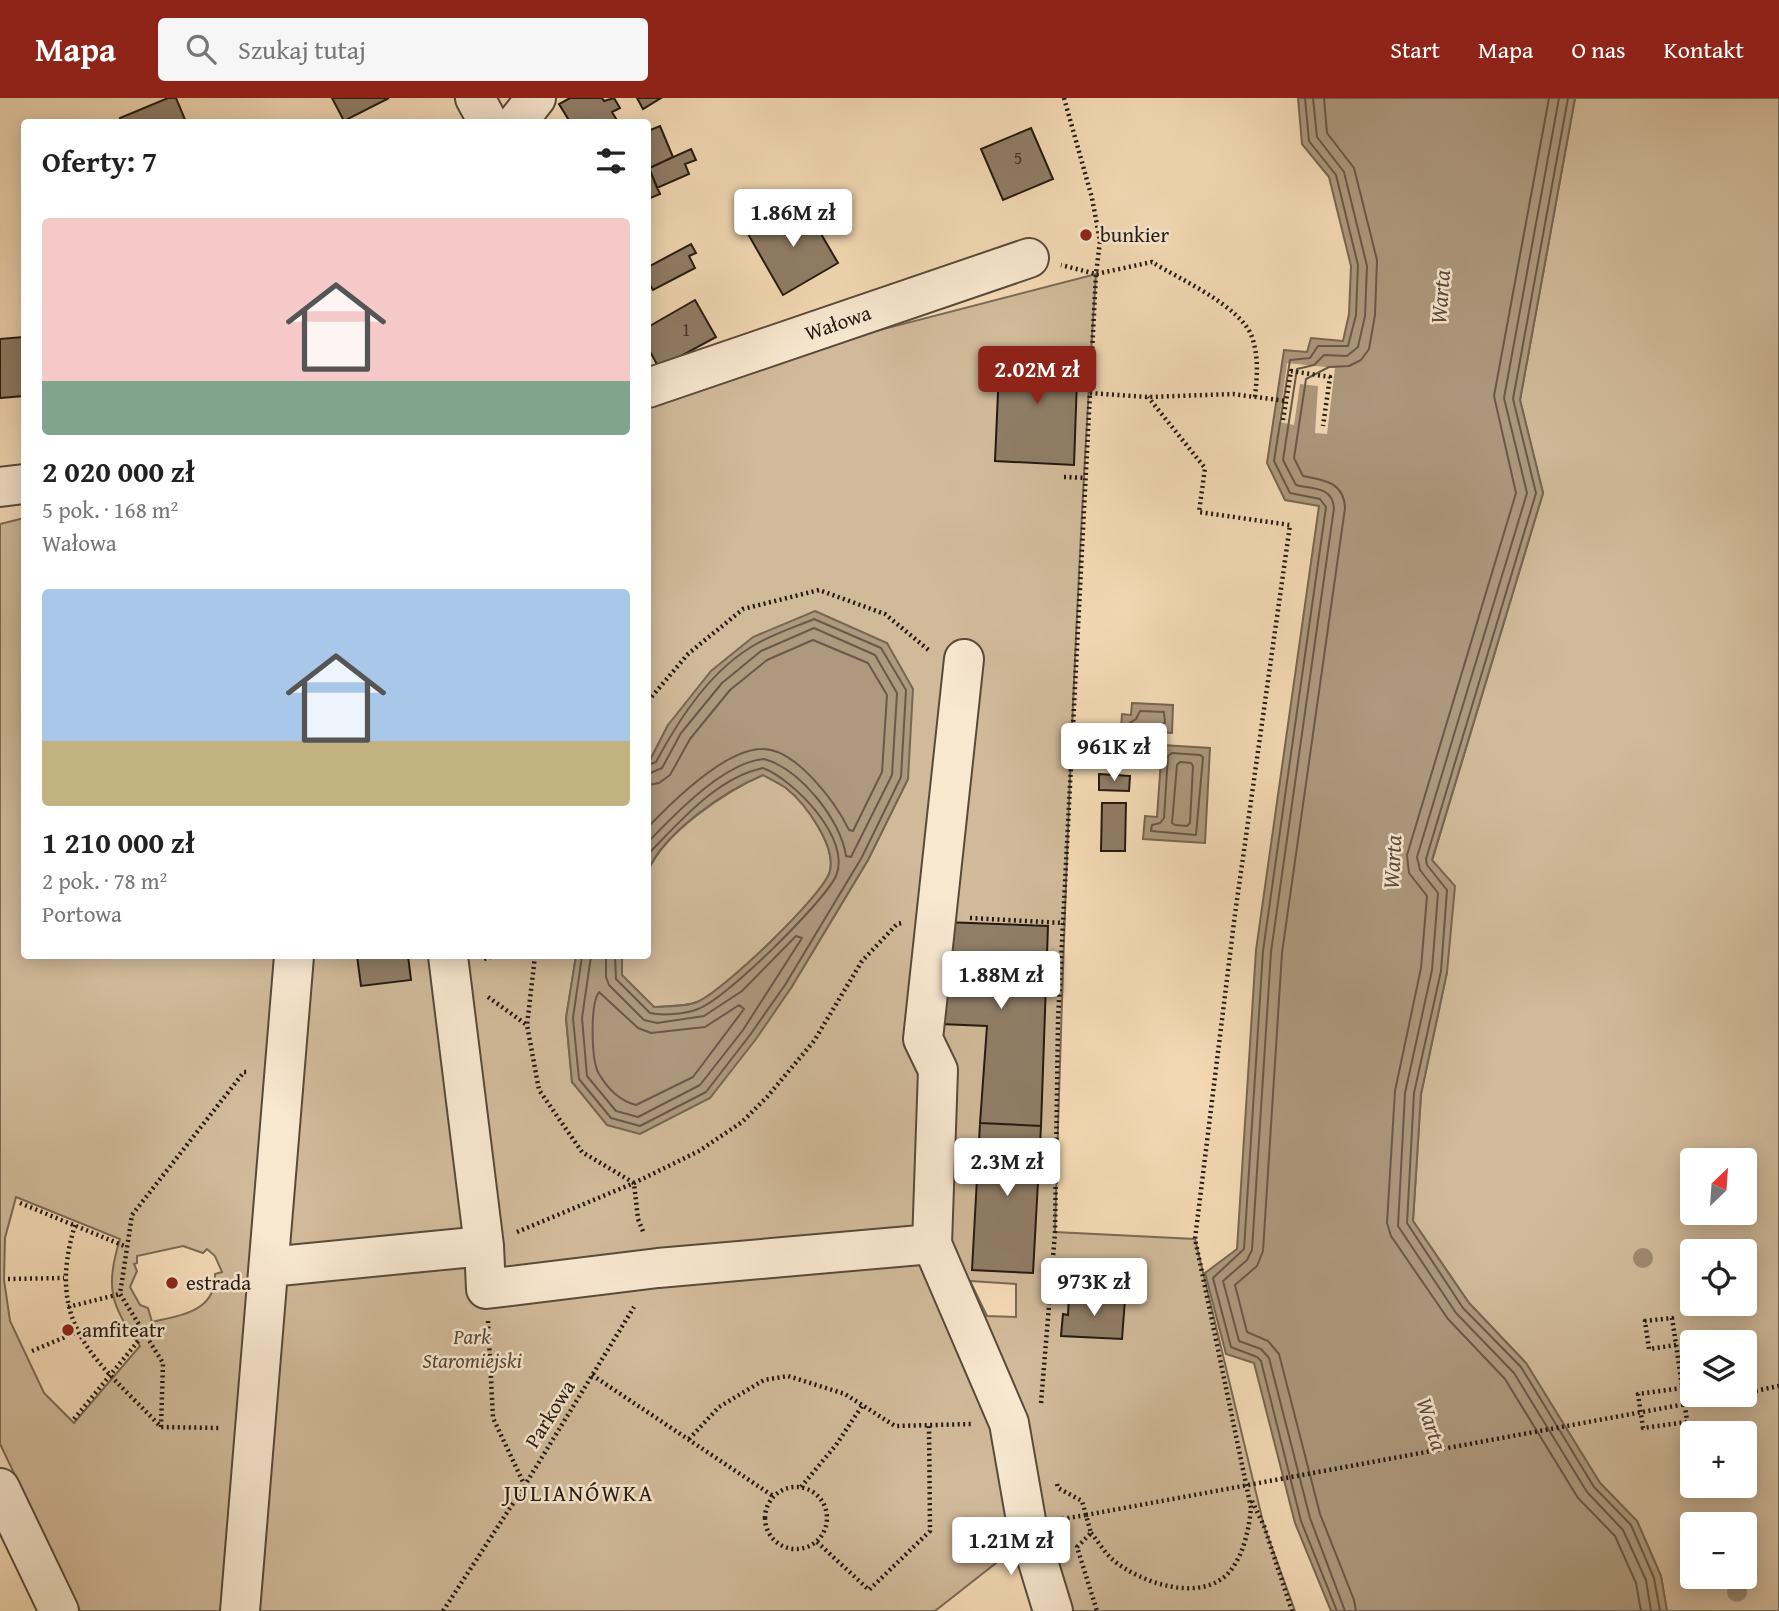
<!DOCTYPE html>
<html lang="pl">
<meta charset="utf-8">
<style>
:root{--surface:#fff;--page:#f6f6f6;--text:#222;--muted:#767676;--accent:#8f2418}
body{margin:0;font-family:"Gentium Book Plus",serif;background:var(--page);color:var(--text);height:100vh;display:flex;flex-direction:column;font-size:26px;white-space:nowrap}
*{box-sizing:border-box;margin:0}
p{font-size:23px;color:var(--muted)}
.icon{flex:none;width:38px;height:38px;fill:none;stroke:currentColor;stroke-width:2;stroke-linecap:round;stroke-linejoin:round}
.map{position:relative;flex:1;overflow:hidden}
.side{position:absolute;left:21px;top:21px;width:630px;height:840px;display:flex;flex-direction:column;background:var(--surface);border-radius:7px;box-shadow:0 4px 18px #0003}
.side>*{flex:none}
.needle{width:46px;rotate:25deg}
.controls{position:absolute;left:1680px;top:1050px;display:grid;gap:14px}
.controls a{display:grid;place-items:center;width:77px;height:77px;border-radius:7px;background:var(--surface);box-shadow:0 4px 18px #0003;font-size:35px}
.price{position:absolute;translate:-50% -60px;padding:0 16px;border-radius:7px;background:#fff;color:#222;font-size:23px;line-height:46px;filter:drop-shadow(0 2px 4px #0008)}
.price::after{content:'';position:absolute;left:50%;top:42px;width:21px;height:16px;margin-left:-10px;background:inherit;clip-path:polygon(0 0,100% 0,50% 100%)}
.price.on{background:var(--accent);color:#fff}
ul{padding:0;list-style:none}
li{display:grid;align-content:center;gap:14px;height:371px;padding:0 21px}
li span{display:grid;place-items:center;height:217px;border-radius:7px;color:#555}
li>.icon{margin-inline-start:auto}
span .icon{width:126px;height:126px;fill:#fffc;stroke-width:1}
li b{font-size:30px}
h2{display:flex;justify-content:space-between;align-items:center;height:84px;padding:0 21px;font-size:30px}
header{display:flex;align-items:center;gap:42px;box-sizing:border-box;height:98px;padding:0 35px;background:var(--accent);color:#fff}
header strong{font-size:33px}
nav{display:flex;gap:38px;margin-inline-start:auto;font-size:24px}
.search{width:490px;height:63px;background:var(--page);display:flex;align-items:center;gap:18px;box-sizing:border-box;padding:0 24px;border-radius:7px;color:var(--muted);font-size:26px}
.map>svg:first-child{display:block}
.green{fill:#d1ba9a;stroke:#7a6a56;stroke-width:2;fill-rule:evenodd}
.water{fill:#ae997e;stroke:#766652;stroke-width:2}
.pier{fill:#f5dbb6}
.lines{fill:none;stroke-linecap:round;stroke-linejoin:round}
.shore{stroke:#685948;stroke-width:2}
.building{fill:#907e67;stroke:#231911;stroke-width:2}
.minor-casing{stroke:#584a3a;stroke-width:42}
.path{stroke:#231911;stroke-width:4.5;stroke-dasharray:2 3.5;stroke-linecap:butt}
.minor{stroke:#f8e8d0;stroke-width:38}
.path-bridge{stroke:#231911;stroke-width:4.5;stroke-dasharray:2 3.5;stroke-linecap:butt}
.tree{fill:#9e8b72}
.poi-dot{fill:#8f2418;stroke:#f8e8d0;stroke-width:2.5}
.labels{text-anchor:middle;stroke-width:5;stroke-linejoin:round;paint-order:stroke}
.number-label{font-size:18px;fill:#3e3226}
.poi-label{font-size:21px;fill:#231911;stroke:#f8e8d0;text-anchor:start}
.street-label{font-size:21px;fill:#231911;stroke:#f8e8d0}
.park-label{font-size:21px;font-style:italic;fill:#57493a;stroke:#f8e8d0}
.water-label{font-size:23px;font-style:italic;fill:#5b4c3d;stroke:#f8e8d0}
.neighbourhood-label{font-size:23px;letter-spacing:2px;fill:#231911;stroke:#f8e8d0}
</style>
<header>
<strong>Mapa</strong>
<div class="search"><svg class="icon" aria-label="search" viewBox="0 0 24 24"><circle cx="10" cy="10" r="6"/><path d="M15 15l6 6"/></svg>Szukaj tutaj</div>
<nav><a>Start</a><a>Mapa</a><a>O nas</a><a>Kontakt</a></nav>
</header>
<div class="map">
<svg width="1779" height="1513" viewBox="0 0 1779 1513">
<rect width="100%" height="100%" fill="#f5dbb6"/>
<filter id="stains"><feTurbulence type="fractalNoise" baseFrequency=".00286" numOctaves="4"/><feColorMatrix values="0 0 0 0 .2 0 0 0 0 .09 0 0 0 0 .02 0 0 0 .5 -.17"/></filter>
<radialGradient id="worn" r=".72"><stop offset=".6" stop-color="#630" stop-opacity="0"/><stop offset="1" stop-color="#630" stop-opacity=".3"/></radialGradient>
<!-- green -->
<path class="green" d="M1575,0H1779V1513H1667L1661,1478L1637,1423L1600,1385L1526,1265L1469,1205L1413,1123L1421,996L1447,874L1432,763L1543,395L1520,302ZM1692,1062H1745V1115H1692ZM1692,1153H1745V1206H1692ZM1692,1244H1745V1297H1692ZM1692,1335H1745V1388H1692ZM1692,1426H1745V1479H1692Z
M1096,176C1075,495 1064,815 1055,1134L1195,1141L1264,1428L1295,1513H1053L1029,1439L935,1513H80L0,1346V426L24,420V858H576L566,920L572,984L791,890L868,762L908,681L668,627L648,666V292ZM16,1099L120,1141C105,1188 110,1208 140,1248L74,1325L44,1295L10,1223L4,1182L5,1140ZM183,1148L203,1155L207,1151L215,1158L222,1174L215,1176C216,1214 181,1217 152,1224L148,1210L140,1207L130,1189L137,1173L134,1166L137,1165V1158ZM970,1183L1016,1186V1219L987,1218Z
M763,677C770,681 779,685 786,690C805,705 836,747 830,773C824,797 722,894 697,904C685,909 667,908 654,909L621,877L622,858H648V773C664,735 726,693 763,677Z"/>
<!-- water -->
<path class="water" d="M1298,0H1575L1520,302L1543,395L1432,762L1455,788L1447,874L1421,996L1413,1123L1469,1205L1526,1265L1600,1385L1637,1423L1661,1478L1667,1513H1331L1295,1425L1254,1265L1226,1256L1205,1175L1237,1151L1256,852L1319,408L1285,402L1267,365L1284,252L1307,254L1311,240L1343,243L1349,216L1351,168L1329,79L1302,46Z
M815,513L887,545L913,591L908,681L868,762L791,890L756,941L710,1000L640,1036L607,1027L572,984L566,920L576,858H622V877L654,909C667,908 685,909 697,904C722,894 824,797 830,773C836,747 805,705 786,690C779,685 770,681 763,677C725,693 664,734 648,773V666L668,627L711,573L753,539Z
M1132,605L1173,607L1172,635L1152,634L1150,662L1119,660L1122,616L1131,617Z
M1162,647L1210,650L1205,745L1143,741L1145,718L1157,719Z"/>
<!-- pier -->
<path class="pier" d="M1287,265L1335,270L1327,336L1315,335L1318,288L1300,286L1294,327L1279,324Z"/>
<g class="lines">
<!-- shore -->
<path class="shore" d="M1305,0L1309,43L1336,77L1358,167L1356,217L1348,248H1318L1310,260L1290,262L1274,363L1290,395L1320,401L1326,409L1263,853L1244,1151L1213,1180L1231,1249L1257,1259L1261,1263L1301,1423L1337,1513
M1313,0L1317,39L1344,74L1367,168L1365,218L1358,249L1347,258L1324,257L1314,267L1297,271L1283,362L1296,387C1312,391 1332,388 1334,410L1271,854L1252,1152L1247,1162L1223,1183L1239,1243L1261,1251L1269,1260L1310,1420L1345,1513
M1324,0L1327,35L1354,70L1377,162L1375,217L1369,251L1361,262L1349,268L1329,269L1306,281L1294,360L1303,378C1324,382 1344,384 1345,410L1282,855L1263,1153L1257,1168L1235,1187L1247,1234L1268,1243L1279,1256L1320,1416L1354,1502L1356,1513
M1549,0L1494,298L1516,395L1407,757L1409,775L1427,798L1421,870L1395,993L1387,1125L1391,1138L1448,1221L1505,1281L1578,1400L1615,1438L1636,1485L1641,1513
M1559,0L1504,300L1527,395L1417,759L1420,772L1438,795L1432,872L1405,995L1398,1128L1456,1215L1514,1275L1587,1394L1623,1432L1646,1482L1651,1513
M1568,0L1513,301L1536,395L1426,761L1427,767L1447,792L1441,873L1414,995L1407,1125L1463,1210L1521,1269L1594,1389L1631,1427L1654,1480L1660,1513
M1140,613L1164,614L1165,625L1147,630L1143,654H1129L1127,651L1128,626L1136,621Z
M1172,655L1200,657L1203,659L1196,737L1151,733L1152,727L1160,725L1164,720L1168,658Z
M1180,664L1191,665L1193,668L1190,725L1187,728L1175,727L1172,725L1177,667Z
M648,676L662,670L681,635L722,585L761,553L814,530L875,557L897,595L892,677L851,759L846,758C841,722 800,671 764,661C724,664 674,717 648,744
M648,687L659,685L670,677L690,641L730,592L767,562L813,542L868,565L887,597L882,674L853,733L849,732C836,705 795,649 761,651C724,652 672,704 648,729
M582,858L573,920L579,981L611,1020L640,1028L706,994L750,937L785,887L862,759L901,679L906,592L881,550L814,521C795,529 776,535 758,545C712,570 680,619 656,664L648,667
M591,858L582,920L587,978L616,1013L638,1019L700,987L743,932L802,840L796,838L742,893L704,918L657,925L644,922L609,887L606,879V858
M615,858L616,881L650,915C662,918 686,916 698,911C725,902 824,804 836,778C852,741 794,682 763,670C716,680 680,724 648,756
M599,894L638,930L651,935L705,929L739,907L744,911L693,979L636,1007C620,1003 608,991 599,976C591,963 590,906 599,894Z"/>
</g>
<!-- building -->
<path class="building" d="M168,0H176L186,24H122L120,20Z
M332,0H389L344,23Z
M570,0H602L604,3L614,0L620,10L612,14L618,24H570L559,6Z
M637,0H661L643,11Z
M660,28L673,59L648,71V33Z
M1031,30L1053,81L1003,102L981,51Z
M691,51L696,62L685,66L689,76L657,90L649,70Z
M649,70L660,96L648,101V71Z
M803,105L838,165L783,197L748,136Z
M691,146L696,155L689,158L695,170L653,192L648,183V169Z
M695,202L716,239L659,270L648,250V229Z
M23,239L24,298L0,300V241Z
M1000,249L1078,253L1074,367L995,363Z
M1099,676L1130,678L1129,693L1099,692Z
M1102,705H1126L1125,753H1101Z
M944,824L1048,828L1041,1028L980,1025L987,928L940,926Z
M357,858H408L411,882L361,888Z
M980,1025L1041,1028L1033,1175L972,1172Z
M1069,1197L1125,1201L1122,1241L1061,1238L1063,1216L1068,1217Z"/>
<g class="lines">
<defs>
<path id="minor" d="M475,0L488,24
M517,24L536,0
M648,290L1029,160
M0,389L24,386
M964,561L923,941L938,972L932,1146L1009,1325L1027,1428L1053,1513
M448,858L484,1148
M269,1169L484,1148L486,1191L658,1170L932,1146
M0,1390L59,1513
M240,1513L294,858"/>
</defs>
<!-- minor casing -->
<use href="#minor" class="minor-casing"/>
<!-- path -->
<path class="path" d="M1064,0L1092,100L1100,143L1096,176L1152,164C1179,181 1241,208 1252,239C1259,260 1257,278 1255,299
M1090,295L1148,299L1233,296L1286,303
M1283,322L1291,273L1330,279L1323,328
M1064,379L1086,380
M648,603L688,556L743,511L819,492L885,516L931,554
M970,820L1064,825
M535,858L527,927L539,992L582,1054L634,1085L638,1121L644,1136
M484,861L493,858
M488,899L527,927
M20,1105L127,1149
M75,1127C44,1229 97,1262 161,1329L220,1330
M517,1134L634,1085L699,1053L742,1024L767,999L814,943L862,863L897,826L902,825
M8,1181L64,1180
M68,1209L120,1196
M488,1223L493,1320L524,1386
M1676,1247L1649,1251L1645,1223L1672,1220C1679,1265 1685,1311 1692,1356
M32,1253L77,1234
M592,1277L773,1398
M1682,1290L1638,1296L1643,1330L1687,1324
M1745,1295L1779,1288
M1041,1305L1055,1135L1058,923L1096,176L1061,167
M74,1321L144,1236
M161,1329L163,1265L120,1196L132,1117L244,974H249
M689,1341L719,1309L764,1282L788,1278L845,1296L895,1328L972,1326
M1057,1386L1058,1390L1082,1403L1091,1435L1077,1449L1097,1513
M1697,1388L1698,1394L1729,1390V1388
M765 1420a31 31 0 1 1 62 0a31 31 0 1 1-62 0Z
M801,1389L836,1347L862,1308
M1252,1403L1264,1428L1292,1513
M1062,1421L1086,1417
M1091,1435C1098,1443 1104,1454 1112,1461C1139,1485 1204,1507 1231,1472C1244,1455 1249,1431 1251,1410L1195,1141L1235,816L1290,427L1199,414L1205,370L1148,299
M817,1444L869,1492L930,1433L929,1328
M443,1513L525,1387L634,1209"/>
<!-- minor -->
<use href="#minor" class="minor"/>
<!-- path-bridge -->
<path class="path-bridge" d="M1086,1417L1734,1297"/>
</g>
<!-- trees -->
<g class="tree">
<circle cx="1643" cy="1160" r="10"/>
<circle cx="1737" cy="1494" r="10"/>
</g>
<!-- markers -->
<g class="poi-dot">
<circle cx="1086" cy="137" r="7"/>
<circle cx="172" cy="1185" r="7"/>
<circle cx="68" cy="1232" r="7"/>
</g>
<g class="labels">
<!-- number labels -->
<g class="number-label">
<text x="1018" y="66">5</text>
<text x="686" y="238">1</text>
</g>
<!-- poi labels -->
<g class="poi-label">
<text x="1100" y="144">bunkier</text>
<text x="186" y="1192">estrada</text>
<text x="82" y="1239">amfiteatr</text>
</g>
<!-- street labels -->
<g class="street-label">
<text transform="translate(838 225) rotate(-19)" y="7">Wałowa</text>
<text transform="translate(550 1316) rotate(-58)" y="7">Parkowa</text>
</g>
<!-- park labels -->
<g class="park-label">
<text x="472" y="1246">Park<tspan x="472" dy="24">Staromiejski</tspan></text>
</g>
<!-- water labels -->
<g class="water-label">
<text transform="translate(1440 199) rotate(-86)" y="8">Warta</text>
<text transform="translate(1392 764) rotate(-87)" y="8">Warta</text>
<text transform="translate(1432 1326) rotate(72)" y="8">Warta</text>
</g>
<!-- neighbourhood labels -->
<g class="neighbourhood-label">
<text x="579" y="1403">JULIANÓWKA</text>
</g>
</g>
<rect width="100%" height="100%" filter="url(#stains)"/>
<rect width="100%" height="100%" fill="url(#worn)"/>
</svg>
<div class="controls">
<a><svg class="needle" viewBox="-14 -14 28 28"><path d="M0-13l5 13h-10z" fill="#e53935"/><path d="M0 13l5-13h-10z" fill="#767676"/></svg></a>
<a><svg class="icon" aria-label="locate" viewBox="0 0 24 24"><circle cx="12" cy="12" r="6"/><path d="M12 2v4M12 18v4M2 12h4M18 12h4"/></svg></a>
<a><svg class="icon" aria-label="layers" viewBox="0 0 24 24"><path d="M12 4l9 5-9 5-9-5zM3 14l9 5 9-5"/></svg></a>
<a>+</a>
<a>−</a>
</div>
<b class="price" style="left:793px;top:151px">1.86M zł</b>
<b class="price on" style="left:1037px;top:308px">2.02M zł</b>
<b class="price" style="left:1114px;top:685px">961K zł</b>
<b class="price" style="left:1001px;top:913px">1.88M zł</b>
<b class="price" style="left:1007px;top:1100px">2.3M zł</b>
<b class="price" style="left:1094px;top:1220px">973K zł</b>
<b class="price" style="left:1011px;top:1479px">1.21M zł</b>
<section class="side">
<h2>Oferty: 7<svg class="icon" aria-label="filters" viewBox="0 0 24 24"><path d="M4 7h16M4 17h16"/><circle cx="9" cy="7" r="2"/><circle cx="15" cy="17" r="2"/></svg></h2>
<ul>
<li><span style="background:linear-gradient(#f6c9c9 75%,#7fa58c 0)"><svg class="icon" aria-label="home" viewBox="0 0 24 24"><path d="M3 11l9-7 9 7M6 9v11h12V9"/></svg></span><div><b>2 020 000 zł</b><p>5 pok. · 168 m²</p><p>Wałowa</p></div></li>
<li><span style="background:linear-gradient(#a9c7e8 70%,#c2b280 0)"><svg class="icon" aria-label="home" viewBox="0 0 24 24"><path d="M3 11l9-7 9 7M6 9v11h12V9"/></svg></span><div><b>1 210 000 zł</b><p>2 pok. · 78 m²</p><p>Portowa</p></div></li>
</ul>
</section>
</div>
